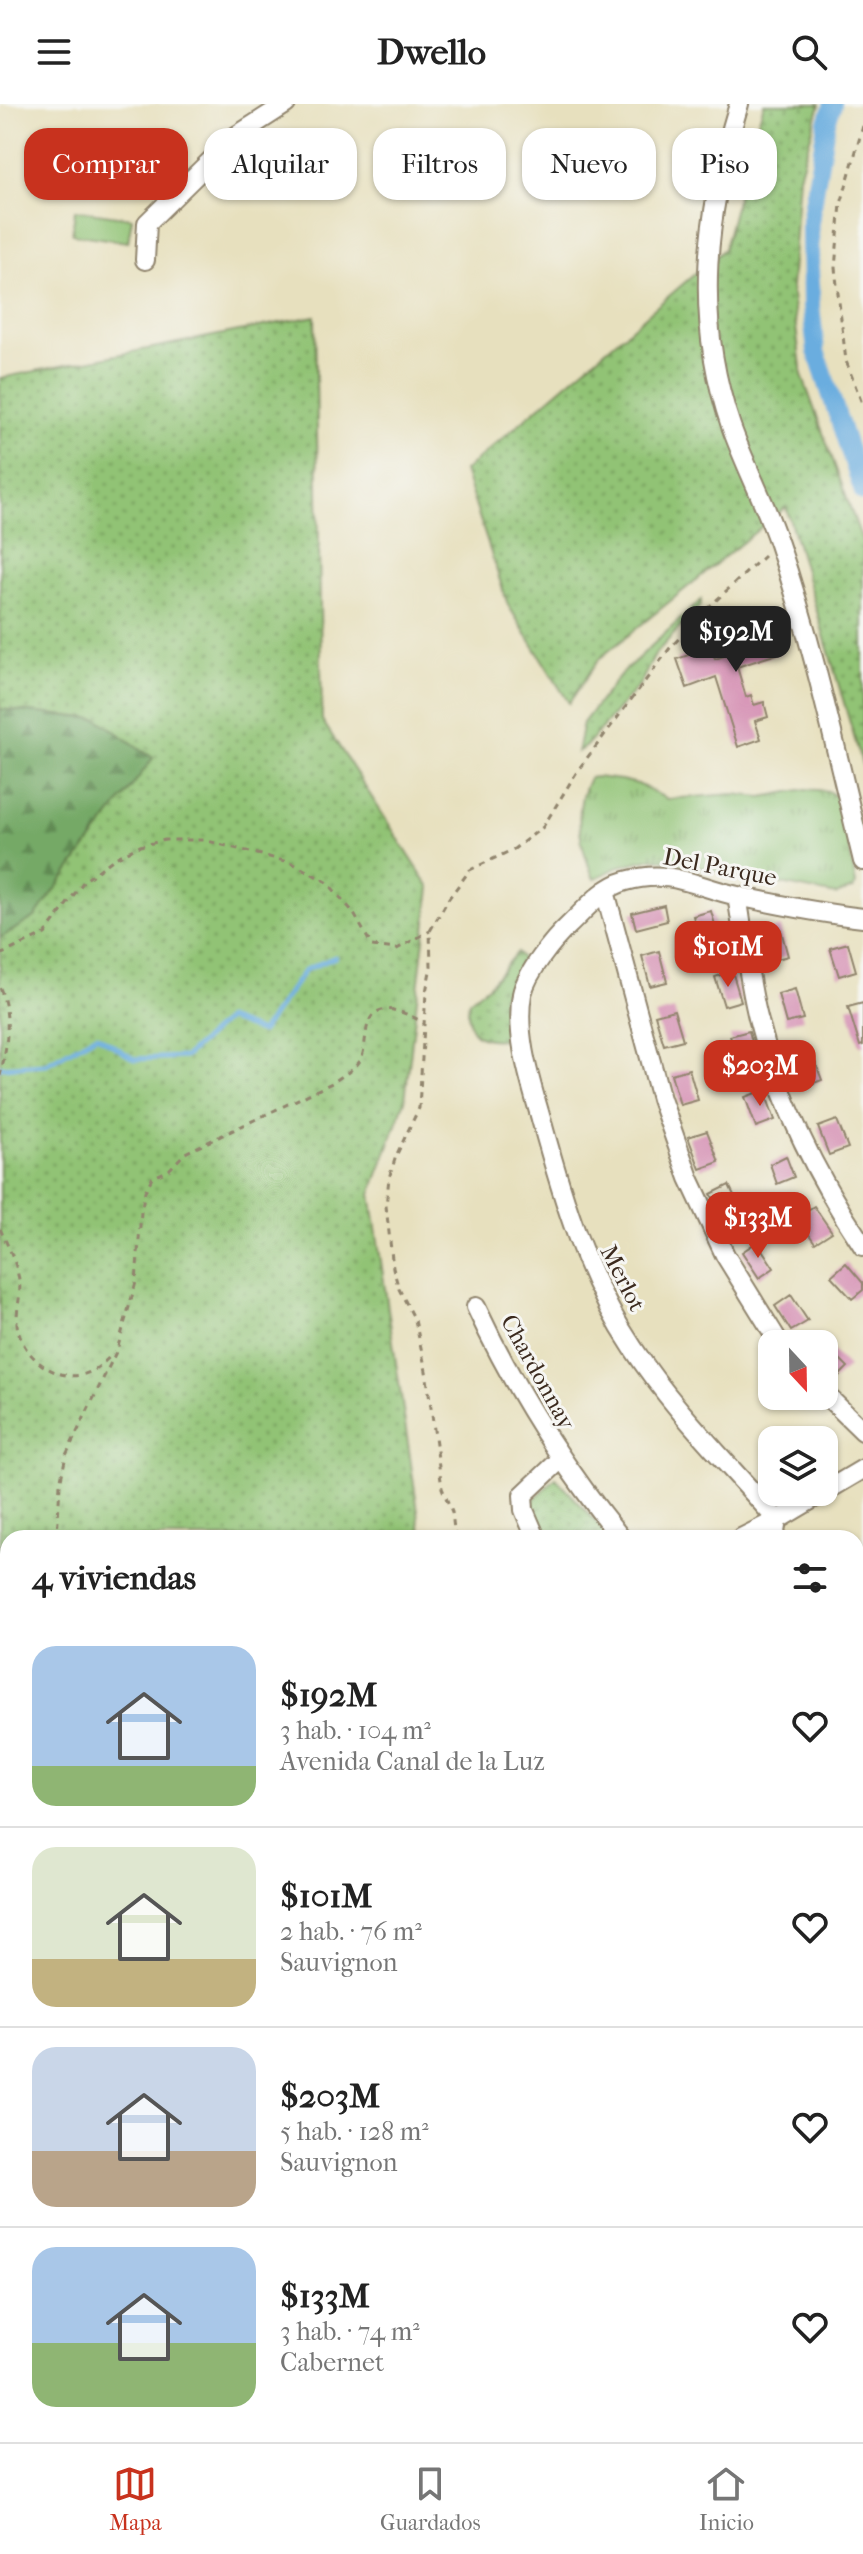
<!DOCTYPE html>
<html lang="es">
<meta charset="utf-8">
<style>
:root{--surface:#fff;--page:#f6f6f6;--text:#222;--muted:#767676;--line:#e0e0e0;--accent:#c8321e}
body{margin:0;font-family:"IM FELL French Canon",serif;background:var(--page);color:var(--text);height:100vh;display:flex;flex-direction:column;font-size:30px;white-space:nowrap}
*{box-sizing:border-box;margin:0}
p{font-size:26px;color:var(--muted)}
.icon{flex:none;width:44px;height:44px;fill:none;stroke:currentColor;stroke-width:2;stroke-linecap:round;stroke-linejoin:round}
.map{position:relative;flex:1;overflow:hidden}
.side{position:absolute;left:0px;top:1426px;width:864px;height:912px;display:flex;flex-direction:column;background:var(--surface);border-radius:24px 24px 0 0;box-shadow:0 2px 6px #0004}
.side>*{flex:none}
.banner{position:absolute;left:24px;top:24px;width:816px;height:72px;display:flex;gap:16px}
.needle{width:52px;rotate:158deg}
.controls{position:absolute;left:758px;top:1226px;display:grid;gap:16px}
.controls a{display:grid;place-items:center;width:80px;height:80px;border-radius:16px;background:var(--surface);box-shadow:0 2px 6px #0004;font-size:40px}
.price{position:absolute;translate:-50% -68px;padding:0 18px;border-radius:16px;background:var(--accent);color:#fff;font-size:26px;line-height:52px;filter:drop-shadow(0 2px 4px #0008)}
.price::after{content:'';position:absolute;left:50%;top:48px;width:24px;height:18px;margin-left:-12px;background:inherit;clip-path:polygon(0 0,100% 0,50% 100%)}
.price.on{background:#222;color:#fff}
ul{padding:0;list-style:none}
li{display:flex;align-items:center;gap:24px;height:200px;padding:0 32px}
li+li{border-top:2px solid var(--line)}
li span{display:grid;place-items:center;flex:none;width:224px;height:160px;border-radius:24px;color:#555}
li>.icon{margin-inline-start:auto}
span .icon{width:96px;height:96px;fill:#fffc;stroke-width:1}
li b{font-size:34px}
h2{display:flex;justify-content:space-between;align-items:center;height:96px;padding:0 32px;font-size:34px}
.pill{padding:0 28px;border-radius:24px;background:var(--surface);box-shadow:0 2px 6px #0004;font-size:28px;line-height:72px}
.pill.on{background:var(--accent);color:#fff}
header{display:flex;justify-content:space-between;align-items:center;height:104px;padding:0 32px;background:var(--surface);font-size:36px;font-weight:800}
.tab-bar{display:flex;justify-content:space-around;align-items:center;height:112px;border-top:2px solid var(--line);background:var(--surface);font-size:22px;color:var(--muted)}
.tab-bar a{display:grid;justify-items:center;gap:4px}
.tab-bar .on{color:var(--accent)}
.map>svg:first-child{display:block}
.grass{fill:url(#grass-dots);stroke:#667649;stroke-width:2}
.forest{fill:url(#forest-firs);stroke:#586a42;stroke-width:2}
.park{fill:url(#park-tufts);stroke:#667649;stroke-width:2}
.pitch{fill:#91c374;stroke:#667649;stroke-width:2}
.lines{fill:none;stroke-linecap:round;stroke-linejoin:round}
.stream{stroke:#6aaddf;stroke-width:5}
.canal{stroke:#6aaddf;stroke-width:18}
.building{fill:#d48cb1}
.street-casing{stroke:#91856e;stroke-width:22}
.path{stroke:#91856e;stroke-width:3;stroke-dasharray:6 6;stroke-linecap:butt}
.street{stroke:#fff;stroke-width:18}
.labels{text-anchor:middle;stroke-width:6;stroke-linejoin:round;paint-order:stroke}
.street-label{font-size:24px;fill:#3b2a1e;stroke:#f6f6f2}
</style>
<header><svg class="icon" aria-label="menu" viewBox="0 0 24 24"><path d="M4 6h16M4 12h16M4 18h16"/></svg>Dwello<svg class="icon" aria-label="search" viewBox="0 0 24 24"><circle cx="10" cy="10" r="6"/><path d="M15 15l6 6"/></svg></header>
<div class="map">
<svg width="863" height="2338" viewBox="0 0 863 2338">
<defs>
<pattern id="grass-dots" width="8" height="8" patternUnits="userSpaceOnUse" patternTransform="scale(2)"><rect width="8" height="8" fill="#91c374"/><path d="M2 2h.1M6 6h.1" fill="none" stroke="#789f5f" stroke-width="1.8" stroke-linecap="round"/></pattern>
<pattern id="forest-firs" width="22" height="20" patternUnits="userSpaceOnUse" patternTransform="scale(2)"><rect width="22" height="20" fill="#74a966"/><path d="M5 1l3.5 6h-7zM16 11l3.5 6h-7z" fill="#608a53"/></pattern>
<pattern id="park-tufts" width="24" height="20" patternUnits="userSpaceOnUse" patternTransform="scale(2)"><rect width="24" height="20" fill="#91c374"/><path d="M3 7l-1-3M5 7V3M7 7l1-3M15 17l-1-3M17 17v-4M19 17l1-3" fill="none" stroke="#789f5f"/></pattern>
</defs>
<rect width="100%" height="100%" fill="#f6f6f2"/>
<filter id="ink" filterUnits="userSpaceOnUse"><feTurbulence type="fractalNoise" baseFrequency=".0125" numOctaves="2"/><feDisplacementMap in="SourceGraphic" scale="16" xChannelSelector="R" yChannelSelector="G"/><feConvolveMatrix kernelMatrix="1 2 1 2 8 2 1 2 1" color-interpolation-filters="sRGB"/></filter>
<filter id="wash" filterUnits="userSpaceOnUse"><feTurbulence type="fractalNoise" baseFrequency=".006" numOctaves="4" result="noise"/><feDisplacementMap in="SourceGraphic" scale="32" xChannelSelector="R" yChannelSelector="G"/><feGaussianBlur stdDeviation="1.8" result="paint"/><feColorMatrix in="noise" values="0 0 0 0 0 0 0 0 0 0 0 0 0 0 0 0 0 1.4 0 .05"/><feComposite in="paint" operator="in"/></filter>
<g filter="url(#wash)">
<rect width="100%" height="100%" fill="#e7e0be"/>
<!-- grass -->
<path class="grass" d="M764,0H820L799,72L791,183L802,271L863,439V663L786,403L599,555L569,599L508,501L464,367L724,145L750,44Z
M315,212L322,616L430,784L405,996L371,1090L422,1434H8V2330H856V2172L863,2171V2338H0V274Z
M701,496V501L656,549L640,580L586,642L577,648L583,619L620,571Z
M517,848L522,855L502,892L506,932L503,935C473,938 465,924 469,897L489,881Z
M556,1374L611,1434H545L534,1414L532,1397Z"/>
<!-- forest -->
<path class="forest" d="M0,605L98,615L153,654L35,813L0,834Z"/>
<!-- park -->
<path class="park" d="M596,673L621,676L638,680L667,695L733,690L762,693L806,685L828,687L838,694L841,701L856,780L853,785L836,791L653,754L620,762L594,775C580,742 572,707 589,674Z"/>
<!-- pitch -->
<path class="pitch" d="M75,106L132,114L128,138L72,130Z"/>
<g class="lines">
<!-- stream -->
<path class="stream" d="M0,963L46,960L97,931L134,955L185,953L227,915L261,928L305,866L335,853
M856,2215L863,2213
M749,2338L756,2330"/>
<!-- canal -->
<path class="canal" d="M833,0L826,21L810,118L811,202L816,247L863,388"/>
</g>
<g id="blocks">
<!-- building -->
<path class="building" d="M766,507L780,549L737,563L746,593L751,591L754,601L764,598L768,613L755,617L761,635L738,643L716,573L687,584L677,555L711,543L715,555L742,546L732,518Z
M664,801L667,817L636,825L632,809Z
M711,807L720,838L702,843L693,812Z
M780,823L788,852L770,857L762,828Z
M848,839L856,867L839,872L830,844Z
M659,847L667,878L650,882L642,852Z
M732,867L741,897L724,902L715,873Z
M795,885L803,915L786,919L778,890Z
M863,899V941L860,942L848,903Z
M674,906L683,936L664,941L655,911Z
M749,927L757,957L739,962L730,932Z
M811,947L822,976L804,983L793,954Z
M689,965L698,996L680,1001L671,970Z
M764,986L775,1016L756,1023L745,993Z
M837,1016L848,1044L829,1051L818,1023Z
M707,1027L719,1058L700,1065L688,1033Z
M786,1052L794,1073L777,1080L770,1060Z
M729,1081L743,1110L726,1119L711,1090Z
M814,1102L832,1128L815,1139L797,1113Z
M757,1138L774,1164L759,1174L742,1148Z
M846,1159L863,1179V1186L852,1195L831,1172Z
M791,1191L808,1217L791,1227L775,1202Z
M824,1239L848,1263L834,1277L824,1267Z"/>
</g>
</g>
<g filter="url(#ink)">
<use href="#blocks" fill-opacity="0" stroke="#91856e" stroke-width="2"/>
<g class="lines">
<defs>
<path id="street" d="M739,0C706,109 693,212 731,322C745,362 766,400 779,440C814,543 837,651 863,757
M145,156L147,119L236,32L286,0
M605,787L661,995L689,1074L725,1151L780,1240
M737,792C744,832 748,874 758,914C779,996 816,1072 863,1142
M476,1203C515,1287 563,1362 621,1434
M824,1289L863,1327
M536,1434L524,1406L523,1391L561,1355
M741,1434L777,1416L863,1365
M774,1434L777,1416C728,1359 674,1307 633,1244C586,1174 563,1095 541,1015C530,976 515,932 522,890C527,868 553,836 569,821C586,805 603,783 626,777C672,764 695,783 738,792C779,801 821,809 863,814
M856,1904L863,1917"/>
</defs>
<!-- street casing -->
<use href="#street" class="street-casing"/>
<!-- path -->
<path class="path" d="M863,22L841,100L835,164L846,257L863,302
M0,851L45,830L84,777L115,754L140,742L165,736H204L292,759L327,778L353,808L372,842L397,845L430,827
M0,884C12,913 7,943 0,972
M0,1125C7,1140 15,1155 18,1171C23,1188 16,1203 17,1220C20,1253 62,1285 94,1266C101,1262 107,1255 113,1250
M57,1434L60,1380L66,1351L117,1246L136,1178L141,1108L145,1087L152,1074L169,1066L185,1049L332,979C340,973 356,965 361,955C365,946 365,933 367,924C374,892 406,909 424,919
M455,1434L452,1408L442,1384L426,1267L415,1216L399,1185L393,1164L386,1102L389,1074L396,1052L419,1004L426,888L431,862L430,827L449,794L470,766L514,745L543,723L578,666L670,544L710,502L764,452
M0,1539L8,1530
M0,2008L8,2014
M0,2235L8,2228
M245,2330L251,2338
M314,2330L317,2338
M435,2338L442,2330"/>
<!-- street -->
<use href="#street" class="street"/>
</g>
</g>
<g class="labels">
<!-- street labels -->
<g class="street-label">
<text transform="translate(720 763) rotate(11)" y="8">Del Parque</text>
<text transform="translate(623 1174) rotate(63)" y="8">Merlot</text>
<text transform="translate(538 1268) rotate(61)" y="8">Chardonnay</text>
</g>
</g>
</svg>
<div class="controls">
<a><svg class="needle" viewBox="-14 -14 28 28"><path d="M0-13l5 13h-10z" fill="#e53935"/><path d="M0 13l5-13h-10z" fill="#767676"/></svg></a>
<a><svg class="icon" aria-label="layers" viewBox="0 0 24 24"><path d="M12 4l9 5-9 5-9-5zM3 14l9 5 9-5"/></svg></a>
</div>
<b class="price on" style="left:736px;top:570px">$192M</b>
<b class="price" style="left:728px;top:885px">$101M</b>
<b class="price" style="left:760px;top:1004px">$203M</b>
<b class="price" style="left:758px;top:1156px">$133M</b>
<div class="banner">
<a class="pill on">Comprar</a>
<a class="pill">Alquilar</a>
<a class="pill">Filtros</a>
<a class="pill">Nuevo</a>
<a class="pill">Piso</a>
</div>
<section class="side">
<h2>4 viviendas<svg class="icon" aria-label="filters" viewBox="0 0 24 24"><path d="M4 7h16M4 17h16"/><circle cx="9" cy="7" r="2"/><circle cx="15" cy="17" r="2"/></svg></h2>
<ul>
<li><span style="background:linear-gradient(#a9c7e8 75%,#8fb573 0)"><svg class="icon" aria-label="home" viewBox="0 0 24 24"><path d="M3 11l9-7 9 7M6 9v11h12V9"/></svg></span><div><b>$192M</b><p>3 hab. · 104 m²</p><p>Avenida Canal de la Luz</p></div><svg class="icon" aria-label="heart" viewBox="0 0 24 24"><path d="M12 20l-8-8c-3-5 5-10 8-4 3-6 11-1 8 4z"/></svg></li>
<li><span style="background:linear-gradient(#dfe7d0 70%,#c2b280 0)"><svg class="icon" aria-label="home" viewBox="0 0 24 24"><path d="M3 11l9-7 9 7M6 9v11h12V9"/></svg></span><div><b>$101M</b><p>2 hab. · 76 m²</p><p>Sauvignon</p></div><svg class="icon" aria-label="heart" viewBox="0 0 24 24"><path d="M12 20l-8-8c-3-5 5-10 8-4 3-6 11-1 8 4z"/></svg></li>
<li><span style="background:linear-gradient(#c9d6e8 65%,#b9a48a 0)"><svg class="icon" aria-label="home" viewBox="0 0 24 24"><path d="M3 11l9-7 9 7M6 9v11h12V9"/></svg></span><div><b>$203M</b><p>5 hab. · 128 m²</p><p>Sauvignon</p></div><svg class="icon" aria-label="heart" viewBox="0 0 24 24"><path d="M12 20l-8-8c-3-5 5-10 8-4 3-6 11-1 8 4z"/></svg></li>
<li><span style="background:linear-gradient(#a9c7e8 60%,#8fb573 0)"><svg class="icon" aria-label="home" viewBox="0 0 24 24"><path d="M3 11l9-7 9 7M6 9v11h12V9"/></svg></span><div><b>$133M</b><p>3 hab. · 74 m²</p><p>Cabernet</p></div><svg class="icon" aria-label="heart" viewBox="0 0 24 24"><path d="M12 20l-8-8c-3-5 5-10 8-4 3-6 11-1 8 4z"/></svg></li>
</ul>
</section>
</div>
<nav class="tab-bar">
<a class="on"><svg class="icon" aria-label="map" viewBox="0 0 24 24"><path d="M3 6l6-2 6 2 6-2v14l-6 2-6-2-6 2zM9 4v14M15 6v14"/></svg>Mapa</a>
<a><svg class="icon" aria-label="saved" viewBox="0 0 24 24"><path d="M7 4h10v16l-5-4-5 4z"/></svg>Guardados</a>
<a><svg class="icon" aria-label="home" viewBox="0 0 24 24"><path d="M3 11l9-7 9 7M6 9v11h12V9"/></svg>Inicio</a>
</nav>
